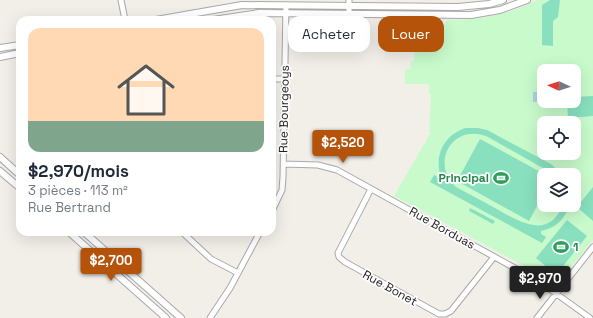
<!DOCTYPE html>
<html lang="fr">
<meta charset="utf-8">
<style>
:root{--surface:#fff;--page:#f6f6f7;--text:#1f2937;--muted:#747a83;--line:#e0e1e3;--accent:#b45309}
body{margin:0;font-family:"Space Grotesk",sans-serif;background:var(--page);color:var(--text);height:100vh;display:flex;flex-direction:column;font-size:15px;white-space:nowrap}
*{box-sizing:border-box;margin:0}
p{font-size:13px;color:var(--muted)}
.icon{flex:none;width:22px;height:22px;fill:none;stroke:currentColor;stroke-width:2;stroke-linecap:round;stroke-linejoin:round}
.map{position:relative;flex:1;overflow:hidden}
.panel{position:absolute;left:16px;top:16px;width:260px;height:220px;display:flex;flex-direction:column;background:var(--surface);border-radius:12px;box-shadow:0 4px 16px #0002}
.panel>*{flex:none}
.top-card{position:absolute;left:288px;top:16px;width:245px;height:36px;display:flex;gap:8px}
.needle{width:26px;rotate:273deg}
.controls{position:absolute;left:537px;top:64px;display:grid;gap:8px}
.controls a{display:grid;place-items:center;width:44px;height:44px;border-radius:8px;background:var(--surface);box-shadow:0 4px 16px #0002;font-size:20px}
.price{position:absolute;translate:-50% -34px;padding:0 9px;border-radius:4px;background:var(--accent);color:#fff;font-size:13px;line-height:26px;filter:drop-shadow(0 1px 2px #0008)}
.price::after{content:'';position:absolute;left:50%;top:24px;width:12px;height:9px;margin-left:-6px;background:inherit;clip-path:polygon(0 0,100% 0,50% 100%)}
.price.selected{background:#222;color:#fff}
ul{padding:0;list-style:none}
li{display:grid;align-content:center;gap:8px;height:212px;padding:0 12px}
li+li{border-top:1px solid var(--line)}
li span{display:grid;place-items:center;height:124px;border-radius:12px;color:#555}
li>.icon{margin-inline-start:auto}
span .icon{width:72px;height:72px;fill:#fffc;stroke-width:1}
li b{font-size:17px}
.pill{padding:0 14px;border-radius:12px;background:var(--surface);box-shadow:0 4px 16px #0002;font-size:14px;line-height:36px}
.pill.selected{background:var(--accent);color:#fff}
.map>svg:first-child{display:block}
.park{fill:#c8facc;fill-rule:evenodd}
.pitch{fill:#88e0be}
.water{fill:#aad3df}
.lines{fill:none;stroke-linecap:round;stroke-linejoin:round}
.minor-casing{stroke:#a9a9a9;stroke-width:7}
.tertiary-casing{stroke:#a9a9a9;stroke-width:8}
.minor{stroke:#fff;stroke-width:5}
.tertiary{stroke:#fff;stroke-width:6}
.labels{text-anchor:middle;stroke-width:3.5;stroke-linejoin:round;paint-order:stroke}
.street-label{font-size:12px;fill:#222;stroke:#fff}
.leisure-label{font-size:12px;font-weight:bold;fill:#27864d;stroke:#fff;text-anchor:end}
</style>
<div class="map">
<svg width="593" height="318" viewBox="0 0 593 318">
<rect width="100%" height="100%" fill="#f2efe9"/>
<!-- park -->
<path class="park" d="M537,0H593V240L560,281L556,283L394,196L431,132H429L431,94H429V84H405V69H410L411,61H414L415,36H432L448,20C479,20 509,15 537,0ZM544,71H574V101H544ZM544,123H574V153H544ZM544,175H574V205H544Z"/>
<!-- pitch -->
<path class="pitch" d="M550,0H560L558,17L553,21V46L542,45V5Z
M593,96V116L568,118L567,101H574V97Z
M465,128H478L487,130L551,164L563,175H555L488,137C454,122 429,162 456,187C469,194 482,201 495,208C518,221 548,241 563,205H569C566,219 555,228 541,231V234L546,237L542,243L430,182L434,175L441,178C434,156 443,136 465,128Z
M480,139L546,175H544V193L529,221L457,181Z
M593,187V221L577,207Z
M470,208L495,221L493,224L469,211Z
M567,220L587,236L556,275L536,258Z"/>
<!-- water -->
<path class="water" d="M533,92H544V101L553,102H533Z"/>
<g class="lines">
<defs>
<path id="minor" d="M121,0L125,20
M349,15V0
M272,79H285
M284,164L318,165L337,170L540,282L590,318
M371,189L338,253L339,257L345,262L439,314H445L451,311L494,257
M272,211L282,190L283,177L286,5
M182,232L211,259L238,273
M210,318L230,288L260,232
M537,318L593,247"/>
<path id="tertiary" d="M156,20L242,5L458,7L489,4L503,0
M213,20L259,13L471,15L500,10L527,0
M0,48L20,45
M0,57L20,53
M0,157L20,175
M0,171L20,188
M69,232L166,318
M84,232L181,318"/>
</defs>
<!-- minor casing -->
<use href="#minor" class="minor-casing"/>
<!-- tertiary casing -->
<use href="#tertiary" class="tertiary-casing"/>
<!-- minor -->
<use href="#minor" class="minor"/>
<!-- tertiary -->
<use href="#tertiary" class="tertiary"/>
</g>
<!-- icons -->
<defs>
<symbol id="stadium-bare" viewBox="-9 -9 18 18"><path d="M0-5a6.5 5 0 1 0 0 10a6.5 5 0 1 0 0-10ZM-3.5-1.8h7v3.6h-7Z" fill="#2e9e5b" stroke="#fff" stroke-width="2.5" paint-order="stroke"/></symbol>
</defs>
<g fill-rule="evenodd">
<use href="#stadium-bare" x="490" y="167" width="22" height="22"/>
<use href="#stadium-bare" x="550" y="236" width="22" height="22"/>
</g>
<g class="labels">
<!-- street labels -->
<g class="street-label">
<text transform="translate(284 109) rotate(-89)" y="4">Rue Bourgeoys</text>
<text transform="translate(442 228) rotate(29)" y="4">Rue Borduas</text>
<text transform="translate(390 288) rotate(29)" y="4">Rue Bonet</text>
</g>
<!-- leisure labels -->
<g class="leisure-label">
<text x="489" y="182">Principal</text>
<text x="573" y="251" text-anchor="start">1</text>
</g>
</g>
</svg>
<div class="controls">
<a><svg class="needle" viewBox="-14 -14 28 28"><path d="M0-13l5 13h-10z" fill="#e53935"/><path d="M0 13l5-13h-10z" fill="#747a83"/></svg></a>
<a><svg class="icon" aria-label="locate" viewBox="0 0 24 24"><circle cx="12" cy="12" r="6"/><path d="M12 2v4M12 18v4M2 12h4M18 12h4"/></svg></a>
<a><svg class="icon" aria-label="layers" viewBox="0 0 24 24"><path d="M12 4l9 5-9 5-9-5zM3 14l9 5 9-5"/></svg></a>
</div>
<b class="price" style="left:343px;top:164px">$2,520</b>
<b class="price" style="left:111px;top:282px">$2,700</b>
<b class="price selected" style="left:540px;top:300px">$2,970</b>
<div class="top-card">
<a class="pill">Acheter</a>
<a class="pill selected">Louer</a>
</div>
<section class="panel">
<ul>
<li><span style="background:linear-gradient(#ffd9b3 75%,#7fa58c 0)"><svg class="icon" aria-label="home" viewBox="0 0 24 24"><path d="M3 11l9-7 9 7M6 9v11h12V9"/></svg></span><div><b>$2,970/mois</b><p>3 pièces · 113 m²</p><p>Rue Bertrand</p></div></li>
</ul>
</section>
</div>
